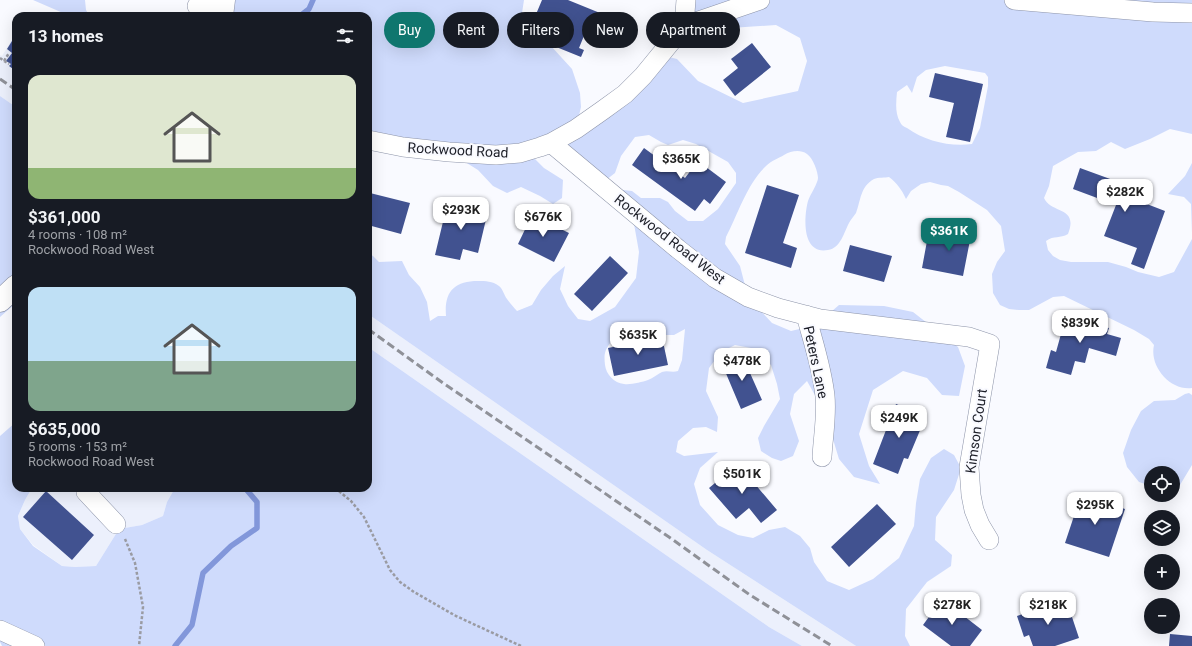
<!DOCTYPE html>
<meta charset="utf-8">
<style>
:root{--surface:#171b24;--page:#242831;--text:#f1f3f6;--muted:#9ea1a6;--accent:#0f766e}
body{margin:0;font-family:Roboto,sans-serif;background:var(--page);color:var(--text);height:100vh;display:flex;flex-direction:column;font-size:15px;white-space:nowrap}
*{box-sizing:border-box;margin:0}
p{font-size:13px;color:var(--muted)}
.icon{flex:none;width:22px;height:22px;fill:none;stroke:currentColor;stroke-width:2;stroke-linecap:round;stroke-linejoin:round}
.map{position:relative;flex:1;overflow:hidden}
.sheet{position:absolute;left:12px;top:12px;width:360px;height:480px;display:flex;flex-direction:column;background:var(--surface);border-radius:12px;box-shadow:0 4px 16px #0002}
.sheet>*{flex:none}
.guide{position:absolute;left:384px;top:12px;width:380px;height:36px;display:flex;gap:8px}
.tools{position:absolute;left:1144px;top:466px;display:grid;gap:8px}
.tools a{display:grid;place-items:center;width:36px;height:36px;border-radius:50%;background:var(--surface);box-shadow:0 4px 16px #0002;font-size:20px}
.price{position:absolute;translate:-50% -34px;padding:0 9px;border-radius:8px;background:#fff;color:#222;font-size:13px;line-height:26px;filter:drop-shadow(0 1px 2px #0008)}
.price::after{content:'';position:absolute;left:50%;top:24px;width:12px;height:9px;margin-left:-6px;background:inherit;clip-path:polygon(0 0,100% 0,50% 100%)}
.price.selected{background:var(--accent);color:#fff}
ul{padding:0;list-style:none}
li{display:grid;align-content:center;gap:8px;height:212px;padding:0 16px}
li span{display:grid;place-items:center;height:124px;border-radius:12px;color:#555}
li>.icon{margin-inline-start:auto}
span .icon{width:72px;height:72px;fill:#fffc;stroke-width:1}
li b{font-size:17px}
h2{display:flex;justify-content:space-between;align-items:center;height:48px;padding:0 16px;font-size:17px}
.pill{padding:0 14px;border-radius:18px;background:var(--surface);box-shadow:0 4px 16px #0002;font-size:14px;line-height:36px}
.pill.selected{background:var(--accent);color:#fff}
.map>svg:first-child{display:block}
.built{fill:#ecf0fc}
.green{fill:#cfdbfc;fill-rule:evenodd}
.lines{fill:none;stroke-linecap:round;stroke-linejoin:round}
.stream{stroke:#8297da;stroke-width:5.5}
.building{fill:#415290}
.minor-casing{stroke:#8d94a9;stroke-width:20}
.major-casing{stroke:#8d94a9;stroke-width:23}
.path{stroke:#9a9ba2;stroke-width:2.5;stroke-dasharray:3 2;stroke-linecap:butt}
.minor{stroke:#fff;stroke-width:19}
.major{stroke:#fff;stroke-width:22}
.rail{stroke:#8f9198;stroke-width:3;stroke-dasharray:8 4;stroke-linecap:butt}
.labels{text-anchor:middle;stroke-width:4;stroke-linejoin:round;paint-order:stroke}
.street-label{font-size:14px;fill:#1d1f28;stroke:#f9faff}
</style>
<div class="map">
<svg width="1192" height="646" viewBox="0 0 1192 646">
<rect width="100%" height="100%" fill="#f9faff"/>
<!-- built -->
<path class="built" d="M12,40L16,43V107L0,96V55L2,56Z
M368,314L707,550L856,646H802L769,627L368,347Z
M32,488H175L167,502L163,516L142,525L119,529L96,566L75,567L62,566L33,545L20,529L18,516L25,500Z"/>
<!-- green -->
<path class="green" d="M33,0H85L86,10L89,15L97,14L100,16H70Z
M224,0H524L520,26L528,35L551,46L572,69L580,93L581,107L576,128L661,55L677,59L698,81L743,103L798,91L807,61L800,38L776,25L730,28L682,47L686,0H1192V134L1170,129L1150,139L1125,149L1111,142L1096,151L1078,152L1053,166L1049,186L1044,198C1051,214 1079,206 1068,234C1060,239 1054,235 1046,241L1048,250L1053,256L1060,260L1071,262H1108L1126,267L1138,272L1159,277L1174,272L1192,239V388C1170,391 1149,366 1154,345L1149,339L1134,330L1064,296L1053,297L1029,310H1019L1009,309L1000,305L993,293L992,274L997,262L1005,251L1001,226L987,210L959,192L948,186L941,185L930,182L921,184L911,191L906,199C902,190 897,183 889,177C885,178 878,177 874,179C860,187 861,200 856,213C854,216 851,219 849,223C844,232 841,248 828,250C801,255 804,216 808,201C810,195 818,183 818,178C818,172 813,158 807,154C800,149 791,151 784,155C779,158 771,161 766,166C747,184 738,214 726,237L725,244L740,266L748,297L772,323L791,331L816,325L839,305L884,306L913,312L958,347L965,366L959,396L942,395L927,378L903,371L873,390L859,434L869,466L880,484L854,477L839,459L825,413L807,381L794,394L790,414L799,441L793,456L781,461L772,458L761,451L758,438L764,426L780,399L777,384L771,365L751,348L735,345L721,352L709,368L706,391L718,417L717,432L706,427L693,428L678,441L676,452L684,456L718,452L700,468L694,484L700,505L718,525L738,535L753,538L769,530L785,527L800,536L810,548L814,562L827,581L849,590L873,579L899,558L914,526L916,503L920,479L931,458L944,449L954,455L961,468L954,490L936,517L935,540L952,555L951,566L927,582L906,609L905,636L910,646H856L853,644L707,550L368,314V253L373,256L379,262L402,261L409,275L420,287L427,302L430,321L438,316H446C444,292 454,281 478,281C486,281 492,281 499,286C503,289 504,295 507,299C510,303 513,307 517,311L532,305L541,290L553,276L565,266L560,289L568,306L578,319L590,321L615,307L636,278L639,252L634,224L620,195L623,190L632,191L641,198H660L668,202L675,211L688,221H703L718,209L736,183V173L728,162L696,144L683,140L668,145L661,142L649,135L635,137L621,156L615,173L606,180L551,143L534,158L544,168L563,180L562,198L553,204L540,196L521,187L507,193L493,186L478,170L449,152L368,146V16H222ZM945,66L985,73L988,77V86L980,128L972,144C950,147 925,141 907,128C904,127 901,125 900,122C895,113 896,103 897,92L907,85L912,93L917,77L926,70ZM685,329L682,360L678,371C672,373 668,370 662,372C658,374 653,378 648,380C642,382 631,385 624,384C614,383 606,374 605,365C604,355 604,351 611,342L618,343L624,335L626,334H630L640,339L653,338L662,335H674Z
M0,96L16,107V303L0,317Z
M1192,163V233L1191,204L1184,197L1168,194L1185,176Z
M368,347L769,627L802,646H2L0,642V436L16,422V488H32L25,500L18,516L20,529L33,546L62,566L75,567L96,566L119,529L142,525L163,516L167,502L175,488H368Z
M1189,393L1192,395V465L1180,485L1173,488V473H1151V486L1139,482L1127,467L1123,453L1131,430L1141,411L1154,401L1175,400L1185,394Z"/>
<g class="lines">
<!-- stream -->
<path class="stream" d="M300,16L309,9L313,0
M175,646L192,625L203,573L231,546L257,528V502L245,488"/>
</g>
<!-- building -->
<path class="building" d="M542,0H568L600,13L594,28L588,26L579,48L584,50L581,57L539,40L546,23L534,19Z
M12,41L16,44V71L9,66L11,64L6,61L12,53L7,49Z
M752,43L771,67L735,96L723,80L738,68L731,59Z
M935,73L983,84L970,142L946,137L954,103L929,97Z
M644,148L685,178L698,161L726,182L710,204L704,199L695,211L632,165Z
M1080,168L1143,191L1139,201L1165,211L1144,269L1131,264L1137,248L1104,236L1116,205L1073,189Z
M767,185L799,195L783,243L797,248L791,268L745,253Z
M370,193L410,203L401,234L368,225V200Z
M448,201L488,211L478,253L463,249L460,260L435,255Z
M532,215L569,233L554,262L518,244Z
M946,225L972,230L963,276L922,268L927,241L943,244Z
M850,245L892,256L884,282L843,271Z
M610,256L628,273L592,311L574,294Z
M1066,316L1109,328L1107,334L1121,338L1116,356L1089,348L1085,363L1075,361L1071,375L1046,368L1051,350L1056,352Z
M662,337L668,365L614,376L608,348Z
M742,355L762,400L741,409L722,364Z
M896,404L926,416L908,459L904,458L898,474L873,464Z
M738,464L777,510L761,523L749,508L736,519L709,488Z
M46,491L94,535L72,560L23,517Z
M1081,495L1125,509L1109,557L1065,543Z
M877,504L896,524L849,567L831,547Z
M942,599L982,630L970,646H951L923,625Z
M1040,603L1044,614L1068,605L1079,638L1055,646H1033L1029,635L1024,637L1017,616L1034,610L1032,605Z
M1170,634L1192,636V646H1169Z"/>
<g class="lines">
<defs>
<path id="minor" d="M1014,0L1153,12L1192,13
M197,6L223,9
M684,26L686,0
M368,140L403,147L449,152L496,155L520,153L540,147L551,143L576,129L603,110L625,94L643,76L684,26L760,0
M551,143L678,249L715,278L748,297L778,308L820,319L969,337L990,344L969,467L971,495L974,510L980,525L989,540
M806,315C813,342 822,368 825,396C827,416 823,437 822,457
M87,488L86,492L116,524
M0,630L35,646"/>
<path id="major" d="M222,16L224,0
M0,301L16,286"/>
</defs>
<!-- minor casing -->
<use href="#minor" class="minor-casing"/>
<!-- major casing -->
<use href="#major" class="major-casing"/>
<!-- path -->
<path class="path" d="M15,43H16
M0,58L4,61L9,53
M4,61L9,64
M335,488L351,501L364,517L390,570L400,582L414,592L456,616L521,646
M125,539L135,563L143,607L139,646"/>
<!-- minor -->
<use href="#minor" class="minor"/>
<!-- major -->
<use href="#major" class="major"/>
<!-- rail -->
<path class="rail" d="M0,79L16,90
M368,329L443,383L669,537L750,595L832,646"/>
</g>
<g class="labels">
<!-- street labels -->
<g class="street-label">
<text transform="translate(458 150) rotate(3)" y="5">Rockwood Road</text>
<text transform="translate(670 239) rotate(38)" y="5">Rockwood Road West</text>
<text transform="translate(816 362) rotate(78)" y="5">Peters Lane</text>
<text transform="translate(976 431) rotate(-82)" y="5">Kimson Court</text>
</g>
</g>
</svg>
<div class="tools">
<a><svg class="icon" aria-label="locate" viewBox="0 0 24 24"><circle cx="12" cy="12" r="6"/><path d="M12 2v4M12 18v4M2 12h4M18 12h4"/></svg></a>
<a><svg class="icon" aria-label="layers" viewBox="0 0 24 24"><path d="M12 4l9 5-9 5-9-5zM3 14l9 5 9-5"/></svg></a>
<a>+</a>
<a>−</a>
</div>
<b class="price" style="left:681px;top:180px">$365K</b>
<b class="price" style="left:1125px;top:213px">$282K</b>
<b class="price" style="left:461px;top:231px">$293K</b>
<b class="price" style="left:543px;top:238px">$676K</b>
<b class="price selected" style="left:949px;top:252px">$361K</b>
<b class="price" style="left:1080px;top:344px">$839K</b>
<b class="price" style="left:638px;top:356px">$635K</b>
<b class="price" style="left:742px;top:382px">$478K</b>
<b class="price" style="left:899px;top:439px">$249K</b>
<b class="price" style="left:742px;top:495px">$501K</b>
<b class="price" style="left:1095px;top:526px">$295K</b>
<b class="price" style="left:952px;top:626px">$278K</b>
<b class="price" style="left:1048px;top:626px">$218K</b>
<div class="guide">
<a class="pill selected">Buy</a>
<a class="pill">Rent</a>
<a class="pill">Filters</a>
<a class="pill">New</a>
<a class="pill">Apartment</a>
</div>
<section class="sheet">
<h2>13 homes<svg class="icon" aria-label="filters" viewBox="0 0 24 24"><path d="M4 7h16M4 17h16"/><circle cx="9" cy="7" r="2"/><circle cx="15" cy="17" r="2"/></svg></h2>
<ul>
<li><span style="background:linear-gradient(#dfe7d0 75%,#8fb573 0)"><svg class="icon" aria-label="home" viewBox="0 0 24 24"><path d="M3 11l9-7 9 7M6 9v11h12V9"/></svg></span><div><b>$361,000</b><p>4 rooms · 108 m²</p><p>Rockwood Road West</p></div></li>
<li><span style="background:linear-gradient(#bfe0f5 60%,#7fa58c 0)"><svg class="icon" aria-label="home" viewBox="0 0 24 24"><path d="M3 11l9-7 9 7M6 9v11h12V9"/></svg></span><div><b>$635,000</b><p>5 rooms · 153 m²</p><p>Rockwood Road West</p></div></li>
</ul>
</section>
</div>
